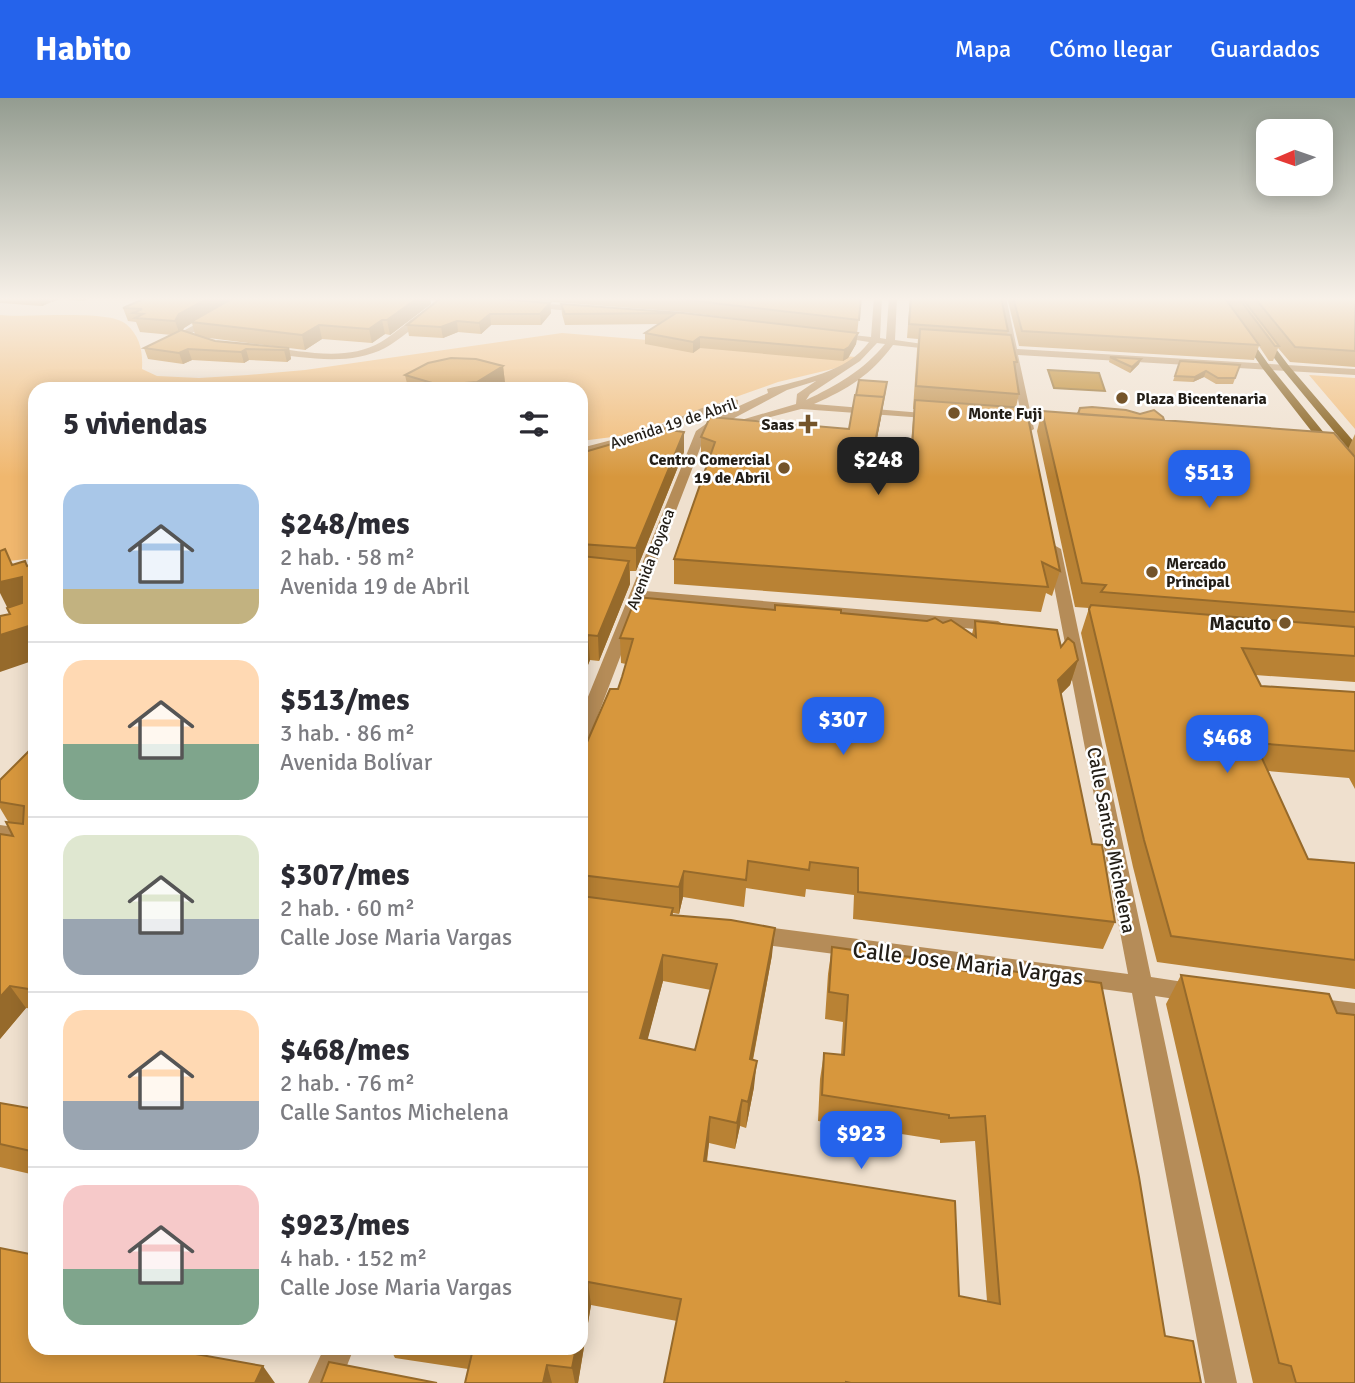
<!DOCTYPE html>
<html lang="es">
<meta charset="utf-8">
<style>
:root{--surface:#fff;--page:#f2f2f3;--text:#2b2b33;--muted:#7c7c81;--line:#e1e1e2;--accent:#2563eb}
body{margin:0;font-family:Signika,sans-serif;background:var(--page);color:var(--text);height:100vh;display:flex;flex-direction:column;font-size:26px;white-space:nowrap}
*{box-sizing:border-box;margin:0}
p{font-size:23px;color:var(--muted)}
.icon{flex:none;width:38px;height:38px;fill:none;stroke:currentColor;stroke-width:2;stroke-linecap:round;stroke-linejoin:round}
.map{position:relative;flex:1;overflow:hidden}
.drawer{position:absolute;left:28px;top:284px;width:560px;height:973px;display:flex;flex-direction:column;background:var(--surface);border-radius:21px;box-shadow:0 4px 18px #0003}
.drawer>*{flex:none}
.needle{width:46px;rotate:268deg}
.buttons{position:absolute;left:1256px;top:21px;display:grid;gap:14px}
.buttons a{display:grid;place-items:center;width:77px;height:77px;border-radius:14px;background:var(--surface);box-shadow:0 4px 18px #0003;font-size:35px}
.price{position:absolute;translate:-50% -60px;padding:0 16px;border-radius:14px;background:var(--accent);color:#fff;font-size:23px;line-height:46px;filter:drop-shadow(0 2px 4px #0008)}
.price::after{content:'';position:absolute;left:50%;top:42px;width:21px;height:16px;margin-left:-10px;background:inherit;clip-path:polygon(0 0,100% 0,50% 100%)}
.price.on{background:#222;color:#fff}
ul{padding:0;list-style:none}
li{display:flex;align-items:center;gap:21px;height:175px;padding:0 35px}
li+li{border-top:2px solid var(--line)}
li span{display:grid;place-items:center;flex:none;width:196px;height:140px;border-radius:21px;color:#555}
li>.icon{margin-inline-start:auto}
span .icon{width:84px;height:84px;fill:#fffc;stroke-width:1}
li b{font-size:30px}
h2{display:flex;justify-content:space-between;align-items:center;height:84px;padding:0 35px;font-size:30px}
header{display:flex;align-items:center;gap:42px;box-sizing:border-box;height:98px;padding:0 35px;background:var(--accent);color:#fff}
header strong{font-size:33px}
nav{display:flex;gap:38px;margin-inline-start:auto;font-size:24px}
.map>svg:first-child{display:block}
.green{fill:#f0b76e}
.water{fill:#b5770d;stroke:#895c10;stroke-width:2}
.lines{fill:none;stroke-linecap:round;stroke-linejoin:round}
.street{fill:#b58c58;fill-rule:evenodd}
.primary{fill:#764b00;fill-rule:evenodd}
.wall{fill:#b98234;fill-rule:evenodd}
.shaded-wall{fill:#966a2b}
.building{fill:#d7973d;stroke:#966a2b;stroke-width:2;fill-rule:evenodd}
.poi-dot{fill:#74542a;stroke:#fff;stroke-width:2.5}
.labels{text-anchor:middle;stroke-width:5;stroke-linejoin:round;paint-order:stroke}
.far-poi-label{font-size:16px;font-weight:bold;fill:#231e17;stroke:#fff;text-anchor:start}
.far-street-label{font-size:16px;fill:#231e17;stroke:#fff}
.poi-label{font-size:19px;font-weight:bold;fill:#231e17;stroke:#fff;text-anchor:end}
.street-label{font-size:19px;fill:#231e17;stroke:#fff}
.near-street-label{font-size:23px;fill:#231e17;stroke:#fff}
</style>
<header>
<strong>Habito</strong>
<nav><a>Mapa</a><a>Cómo llegar</a><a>Guardados</a></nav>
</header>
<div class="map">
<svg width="1355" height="1285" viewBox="0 0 1355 1285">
<rect width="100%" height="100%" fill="#efe0ce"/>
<!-- green -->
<path class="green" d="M0,217C26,220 109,211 126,226C140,238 143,253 142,271L157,278L199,280L248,277L305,272L562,235L856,259L845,268L778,284L628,337L581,343V290H35V460L0,464Z
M1309,277L1355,280V331Z"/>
<!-- water -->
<path class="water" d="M1048,272L1099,275L1105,293L1054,290Z"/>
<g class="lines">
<!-- street -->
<path class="street" d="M246,199H256L192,235L191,238L203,244V248H197L182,239L185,232Z
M406,199H444L466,203L462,205Z
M874,199H882L880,240L886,241L889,199H897L895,242L944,249L939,252L893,247C871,277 848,291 814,306L935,316L940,319L939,321L801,311L736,328L731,325L796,306L797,296L816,283L787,292L706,335L645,493L998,523L1006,528L998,533L642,502L590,638L581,644V616L696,333L717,318L768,295L767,291C800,282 848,274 869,244L831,238L835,235L871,239ZM877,245L885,246C864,272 836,288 806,302L810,296L860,263Z
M998,199H1006L1017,251L1355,271V277L1018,257L1034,331L1029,334L1024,331L1009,256L997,253L1008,251Z
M529,205L584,208L588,211L584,214L526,209Z
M426,212L429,217C415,228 401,241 385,250C348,269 305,259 266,255L261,252L266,249C303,253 347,264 381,244C397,235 410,220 426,212Z
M734,301L738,302V306L710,314L654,337L581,357V350L646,333L702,310Z
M1054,447L1061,451L1151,879L1203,887L1206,894L1203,901L1195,904L1155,898L1237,1285H1205L1132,895L751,845L743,842L740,836L743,830L751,827L1128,876L1047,451Z
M0,727L35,732V746L0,741Z
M1313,900L1355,905V925L1305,917L1301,910L1305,903Z
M324,1250H354L340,1285H308Z"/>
<!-- primary -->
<path class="primary" d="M1213,199H1221L1269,267L1355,373V385L1351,384L1263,271Z
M1229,199H1237L1289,268L1355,345V355L1351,354L1283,272Z"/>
</g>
<!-- wall -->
<path class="wall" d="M0,199H48L51,204L42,208L0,205Z
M50,199H92L83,203L60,201L52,204Z
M488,199H861L856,246L848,260L843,263L700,250L693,255L645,246V235L660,226L565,227L562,216L561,206L683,215L813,230L683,214Z
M910,199H1001L1008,233L1007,236L1017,264L1015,272L1019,296L1016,309L1060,473L1052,498L1046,495L1041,514L674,486V461L708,364L701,361V339L849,331L886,293L872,365L909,368L914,311H913L917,252L918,241L907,240Z
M1007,199H1355V269L1290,264L1278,250L1273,263H1269L1259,248L1254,262L1019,248Z
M550,205L551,215L541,227H491L481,236L458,234L443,240L409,238L407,227Z
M431,206L390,237L385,236L372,245L322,241L305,252L289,250L291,261L287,264L249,262L244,265L192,262L183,266L148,261L144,250L172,237L140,234L136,224L128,223L123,210ZM192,225L195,237L182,233L184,230ZM201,239L281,249L215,243Z
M1110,259L1141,261L1139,266L1130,275L1109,264Z
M1180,263L1240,267L1233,286H1216L1204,279L1193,284L1173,283Z
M503,268L505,285L496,290H408L405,277Z
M1042,313L1164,322L1348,351L1355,336V584L1255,577L1261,588L1355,594V691L1349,680L1268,673L1308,761L1355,765V891L1157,864L1133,769L1081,535L1089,510L1075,509L1037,333Z
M684,334V354L636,473H630V486L599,563L590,562L581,584V355Z
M775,512L841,515L943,525L972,536L975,523L1061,549L1078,562L1070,587L1061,596L1092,746L1115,824L1103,851L853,821L854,797L806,791L805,799L746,790L744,809L683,799L679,816L673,815V817L772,857L753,962L754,989L746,1030L740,1028L735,1051L709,1045L707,1064L959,1198L987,1203L975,1043L940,1045V1042L818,1023L820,981L824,955L841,957L843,924L825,921L828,876L832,849L859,853L860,846L941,869L993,877L995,871L1165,1238L1201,1285H664L677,1223L591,1207L578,1285H465L468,1271L395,1260L390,1250H581V658L618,591L626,566L621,565L620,540ZM663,883L711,892L695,952L647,942Z
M35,647V911L26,910L0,941L13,738L9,725L0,710V682Z
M1181,877L1337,915L1355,1285H1253L1166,906Z
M0,1005L35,1011V1077L0,1069Z"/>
<!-- shaded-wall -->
<path class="shaded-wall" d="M38,199H48L51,204L42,208Z
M50,199H59L60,201L52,204Z
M82,199H92L83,203Z
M211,199H240L191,224L192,225L184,230L180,237L175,223L179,216Z
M419,199H430L431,206L390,237L387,222Z
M550,205L551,215L541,227L540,216Z
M490,216L491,227L481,236L479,225Z
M382,222L385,236L372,245L369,231Z
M457,223L458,234L443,240L441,229Z
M319,227L322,241L305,252L302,237Z
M858,235L856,246L848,260L843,263L844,252Z
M700,239V250L693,255V244Z
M289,250L291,261L287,264L284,252Z
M188,251L192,262L183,266L179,255Z
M246,251L249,262L244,265L241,254Z
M1141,261L1139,266L1130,275L1132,269Z
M503,268L505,285L496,290H440L439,287Z
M1206,273L1204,279L1193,284L1195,279Z
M884,299L881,320L868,387L871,365Z
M684,334V354L636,473V450Z
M629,463L630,486L599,563L598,538Z
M22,479L35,506L10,515L0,495V483Z
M35,526V562L0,574V537Z
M588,537L590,562L581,584V554Z
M1078,562L1070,587L1050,607L1058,582Z
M684,773L683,799L679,816V789Z
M775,830L772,857L748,987L750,961Z
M663,857V883L641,967L640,940Z
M10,888L26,910L0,941V899Z
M757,963L754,989L746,1030L748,1004Z
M742,1002L740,1028L735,1051L737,1025Z
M710,1019L709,1045L703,1088L704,1063Z
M588,1184L591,1207L578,1285H575L572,1270L576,1250H581V1222Z
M547,1267L552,1285H543Z
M263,1268L275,1285H255Z"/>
<!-- building -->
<path class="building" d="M148,199H211L179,216L175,223L135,220L143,216L133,215L142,211L123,210Z
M235,199H419L387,222H382L369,231L319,227L302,237L191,224Z
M442,199H478L550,205L540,216H490L479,225L457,223L441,229L407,227Z
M662,199H861L859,222Z
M911,199H1001L1008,233L909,226Z
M1013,199H1224L1259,247L1022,233Z
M1238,199H1241L1279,248H1275Z
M1254,199H1355V253L1295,249Z
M561,206L683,215L858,235L849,249L844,252L700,239L693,244L645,235L676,215L565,216Z
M920,231L1011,237L1017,264H1014L1019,296L916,288Z
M181,232L215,243L289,250L284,252L246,251L241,254L188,251L179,255L144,250Z
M1110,259L1141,261L1132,269Z
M451,260L476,261L503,268L477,284L439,287L405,277L428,265Z
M1180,263L1240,267L1235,280H1218L1206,273L1195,279L1175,278Z
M859,282L887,284L884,299L856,297Z
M855,297L884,299L871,365L911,368L915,302L1026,310L1060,473L1042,464L1048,489L674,461L715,344L701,339L710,319L849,331Z
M1092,309L1126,312L1140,316L1154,312L1163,319L1164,322L1078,316L1080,310Z
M1042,313L1334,335L1355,359V514L1101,494L1106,487L1082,485Z
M663,331L684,334L636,450L581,446V355Z
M5,451L12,467L25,463L27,468L35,466V526L0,537V518L10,516L7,510L22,505V479L0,484V453Z
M581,458L629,463L598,538L588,537L581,554Z
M636,499L775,512V507L841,512V515L927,523L935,520L943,525L951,522L976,539L975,523L1057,532L1061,549L1068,540L1074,545L1078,562L1058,582L1092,746L1102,747L1115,824L858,794V770L810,764L809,772L748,763L746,782L684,773L679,789L581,777V658L610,591H618L622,579L633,541L620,540Z
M1091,507L1355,529V558L1242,550L1261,588L1355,594V653L1255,645L1308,761L1355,765V862L1171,838L1144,742L1089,511Z
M35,647V892L10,888L0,899V736L13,738L6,724L23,726L24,708L0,704V682Z
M581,798L673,810L671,817L731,822L775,830L750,961L757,963L748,1004L742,1002L737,1025L710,1019L704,1063L955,1103L959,1198L1000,1206L985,1018L949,1020V1017L822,997L824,955L844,957L848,897L829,894L832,849L860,853V846L902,853V858L940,862L941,869L996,878L995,871L1101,885L1139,1079L1165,1238L1193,1243L1201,1285H851L846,1284V1285H664L681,1201L588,1184L581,1222ZM663,857L717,866L695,952L640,940Z
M1181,877L1329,896L1337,915L1355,917V1285H1296L1291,1268L1279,1265Z
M0,1005L35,1011V1054L0,1046Z
M0,1150L35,1157V1250H162L263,1268L255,1285H0Z
M460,1250H576L572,1270L547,1267L543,1285H465L473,1251Z
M329,1264L437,1285H321Z"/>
<!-- sky -->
<linearGradient id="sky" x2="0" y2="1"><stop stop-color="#939c90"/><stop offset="0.53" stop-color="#f8f1e9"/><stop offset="1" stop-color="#f8f1e9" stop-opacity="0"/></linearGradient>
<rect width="1355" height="379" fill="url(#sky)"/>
<!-- markers -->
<g class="poi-dot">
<circle cx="1122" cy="300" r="7"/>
<circle cx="954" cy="315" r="7"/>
<path d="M804.5 315.5h7v7h7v7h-7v7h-7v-7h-7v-7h7z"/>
<circle cx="784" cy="370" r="7"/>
<circle cx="1152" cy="474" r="7"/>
<circle cx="1285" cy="525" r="7"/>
</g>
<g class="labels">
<!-- far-poi labels -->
<g class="far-poi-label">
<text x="1136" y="306">Plaza Bicentenaria</text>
<text x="968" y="321">Monte Fuji</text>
<text x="794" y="332" text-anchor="end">Saas</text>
<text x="770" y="367" text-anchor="end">Centro Comercial<tspan x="770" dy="18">19 de Abril</tspan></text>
<text x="1166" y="471">Mercado<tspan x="1166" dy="18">Principal</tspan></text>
</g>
<!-- far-street labels -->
<g class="far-street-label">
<text transform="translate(673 325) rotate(-18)" y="6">Avenida 19 de Abril</text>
<text transform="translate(650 461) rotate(-69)" y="6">Avenida Boyaca</text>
</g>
<!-- poi labels -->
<g class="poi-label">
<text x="1271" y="532">Macuto</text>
</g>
<!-- street labels -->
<g class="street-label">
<text transform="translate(1112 742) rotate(79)" y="7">Calle Santos Michelena</text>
</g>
<!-- near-street labels -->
<g class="near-street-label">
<text transform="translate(968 865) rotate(7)" y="8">Calle Jose Maria Vargas</text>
</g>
</g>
</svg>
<div class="buttons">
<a><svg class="needle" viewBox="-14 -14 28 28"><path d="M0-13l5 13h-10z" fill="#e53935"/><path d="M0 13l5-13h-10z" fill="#7c7c81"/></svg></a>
</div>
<b class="price on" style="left:878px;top:399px">$248</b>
<b class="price" style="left:1209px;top:412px">$513</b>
<b class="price" style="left:843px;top:659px">$307</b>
<b class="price" style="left:1227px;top:677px">$468</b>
<b class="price" style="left:861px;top:1073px">$923</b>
<section class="drawer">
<h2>5 viviendas<svg class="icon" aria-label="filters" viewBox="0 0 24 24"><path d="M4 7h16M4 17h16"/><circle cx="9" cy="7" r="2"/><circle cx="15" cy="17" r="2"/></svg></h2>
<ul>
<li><span style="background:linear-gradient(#a9c7e8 75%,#c2b280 0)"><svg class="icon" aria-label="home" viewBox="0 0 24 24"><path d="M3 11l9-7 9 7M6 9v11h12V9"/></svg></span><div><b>$248/mes</b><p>2 hab. · 58 m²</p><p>Avenida 19 de Abril</p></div></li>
<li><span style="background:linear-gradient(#ffd9b3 60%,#7fa58c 0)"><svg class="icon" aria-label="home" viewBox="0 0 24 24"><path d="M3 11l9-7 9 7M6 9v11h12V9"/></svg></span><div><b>$513/mes</b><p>3 hab. · 86 m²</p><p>Avenida Bolívar</p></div></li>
<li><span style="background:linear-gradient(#dfe7d0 60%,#9aa5b1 0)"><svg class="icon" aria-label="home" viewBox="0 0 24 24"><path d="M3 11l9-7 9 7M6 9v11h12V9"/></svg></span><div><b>$307/mes</b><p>2 hab. · 60 m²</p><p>Calle Jose Maria Vargas</p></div></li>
<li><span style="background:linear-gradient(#ffd9b3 65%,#9aa5b1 0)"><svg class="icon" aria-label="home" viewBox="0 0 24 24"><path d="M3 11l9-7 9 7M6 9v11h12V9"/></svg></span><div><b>$468/mes</b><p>2 hab. · 76 m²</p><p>Calle Santos Michelena</p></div></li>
<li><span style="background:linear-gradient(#f6c9c9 60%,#7fa58c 0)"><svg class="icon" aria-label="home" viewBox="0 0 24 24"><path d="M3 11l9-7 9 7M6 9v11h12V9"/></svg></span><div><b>$923/mes</b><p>4 hab. · 152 m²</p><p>Calle Jose Maria Vargas</p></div></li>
</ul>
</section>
</div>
